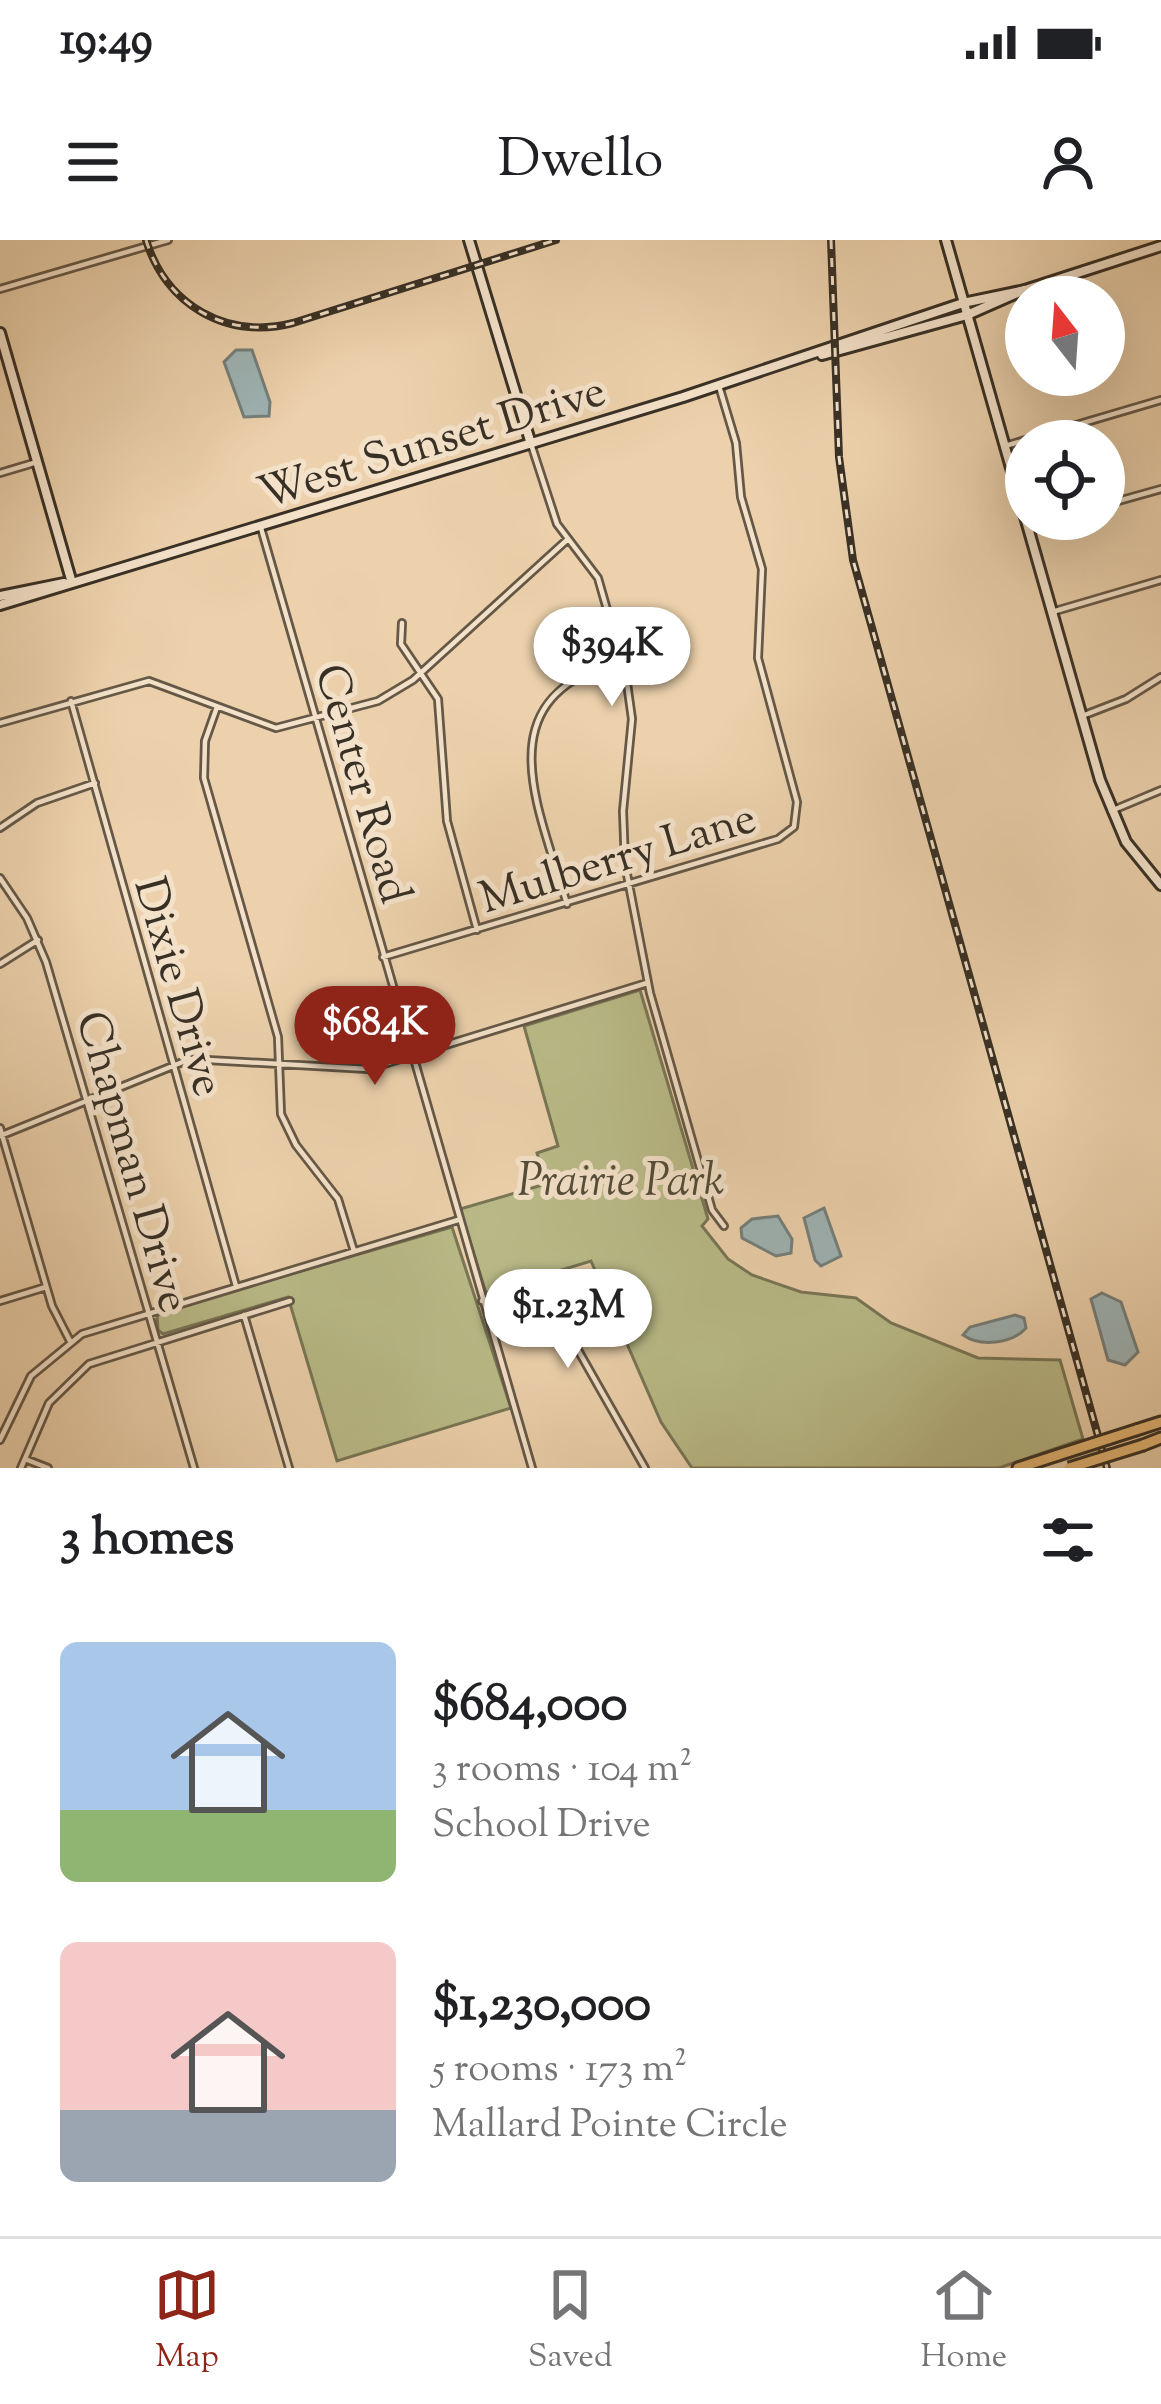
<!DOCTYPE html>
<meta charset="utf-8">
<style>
:root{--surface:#fff;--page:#f2f2f2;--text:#202124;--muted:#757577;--line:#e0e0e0;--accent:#8f2418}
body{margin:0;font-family:"Sorts Mill Goudy",serif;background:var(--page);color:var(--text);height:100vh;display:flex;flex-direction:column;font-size:45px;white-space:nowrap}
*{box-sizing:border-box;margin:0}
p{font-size:39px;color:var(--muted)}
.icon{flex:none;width:66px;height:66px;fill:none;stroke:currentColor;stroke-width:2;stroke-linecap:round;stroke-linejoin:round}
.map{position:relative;height:1228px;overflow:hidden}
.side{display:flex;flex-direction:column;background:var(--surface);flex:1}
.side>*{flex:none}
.needle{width:78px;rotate:343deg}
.buttons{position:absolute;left:1005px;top:36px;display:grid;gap:24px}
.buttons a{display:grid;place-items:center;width:120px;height:120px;border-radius:50%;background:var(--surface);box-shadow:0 12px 48px #0002;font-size:60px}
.price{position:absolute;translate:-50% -102px;padding:0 27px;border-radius:42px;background:#fff;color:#222;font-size:39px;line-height:78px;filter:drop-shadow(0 3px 6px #0008)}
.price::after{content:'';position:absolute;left:50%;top:72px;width:36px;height:27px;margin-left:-18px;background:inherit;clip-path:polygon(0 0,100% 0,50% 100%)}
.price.active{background:var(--accent);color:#fff}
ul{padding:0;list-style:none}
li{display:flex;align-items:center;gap:36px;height:300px;padding:0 60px}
li span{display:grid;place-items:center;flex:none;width:336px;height:240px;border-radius:18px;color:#555}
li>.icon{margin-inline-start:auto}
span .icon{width:144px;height:144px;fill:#fffc;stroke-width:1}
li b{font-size:51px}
h2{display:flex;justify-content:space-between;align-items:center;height:144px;padding:0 60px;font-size:51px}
.status{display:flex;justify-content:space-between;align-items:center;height:84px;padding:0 60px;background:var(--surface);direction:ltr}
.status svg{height:33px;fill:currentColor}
header{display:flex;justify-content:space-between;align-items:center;height:156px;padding:0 60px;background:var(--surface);font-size:54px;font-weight:600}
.tab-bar{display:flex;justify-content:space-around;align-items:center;height:168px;border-top:3px solid var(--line);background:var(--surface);font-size:33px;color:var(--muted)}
.tab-bar a{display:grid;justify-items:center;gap:6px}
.tab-bar .active{color:var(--accent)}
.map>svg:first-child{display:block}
.green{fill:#b9bb88;stroke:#787656;stroke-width:3}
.water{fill:#9eb4b5;stroke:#757f7b;stroke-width:3}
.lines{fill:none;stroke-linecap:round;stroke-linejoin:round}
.street-casing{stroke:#655847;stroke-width:10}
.secondary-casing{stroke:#383025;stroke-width:14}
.primary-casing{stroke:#383025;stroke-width:15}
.street{stroke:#f3e1c9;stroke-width:4.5}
.secondary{stroke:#f3e1c9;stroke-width:8}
.primary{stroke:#e6b876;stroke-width:9}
.rail-casing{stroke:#383025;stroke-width:8}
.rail{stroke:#f3e1c9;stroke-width:3;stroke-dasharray:9;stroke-linecap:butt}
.primary-bridge-casing{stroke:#383025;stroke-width:15;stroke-linecap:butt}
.primary-bridge{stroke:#e6b876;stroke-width:9}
.labels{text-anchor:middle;stroke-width:10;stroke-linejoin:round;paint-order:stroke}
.street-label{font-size:45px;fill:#383025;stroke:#f3e1c9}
.park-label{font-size:45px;font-style:italic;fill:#524c39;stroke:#f3e1c9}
</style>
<div class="status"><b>19:49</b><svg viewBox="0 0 49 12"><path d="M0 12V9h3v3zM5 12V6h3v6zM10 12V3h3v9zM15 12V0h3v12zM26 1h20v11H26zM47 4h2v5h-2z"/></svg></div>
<header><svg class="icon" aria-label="menu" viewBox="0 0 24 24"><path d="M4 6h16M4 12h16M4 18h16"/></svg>Dwello<svg class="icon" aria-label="person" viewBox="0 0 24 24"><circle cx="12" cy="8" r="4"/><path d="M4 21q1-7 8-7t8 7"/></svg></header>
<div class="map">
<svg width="1161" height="1228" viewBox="0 0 1161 1228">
<rect width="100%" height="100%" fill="#ecd1ac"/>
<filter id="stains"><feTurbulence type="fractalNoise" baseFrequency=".00167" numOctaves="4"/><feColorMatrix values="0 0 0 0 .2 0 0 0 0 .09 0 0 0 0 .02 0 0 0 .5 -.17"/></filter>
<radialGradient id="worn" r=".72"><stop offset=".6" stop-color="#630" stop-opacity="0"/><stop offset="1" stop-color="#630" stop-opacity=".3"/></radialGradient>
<!-- green -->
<path class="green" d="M640,750L708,979L702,986L728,1019L752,1035L801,1052L856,1058L891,1083L978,1118L1060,1120L1083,1199L999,1228H692L661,1182L591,1021L486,1053L460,969L546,944L537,913L558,906L524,786Z
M452,987L511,1168L337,1221L288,1057L163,1094L158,1090L157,1073Z"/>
<!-- water -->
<path class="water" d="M236,110H252L270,162L269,176L244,177L224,122Z
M824,968L841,1016L821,1026L815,1020L804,978Z
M778,976L792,999L791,1013L776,1016L742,998L741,988L752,979Z
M1102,1053L1121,1062L1138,1112L1125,1125L1108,1120L1091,1059Z
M1015,1075L1024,1078L1026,1088C1012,1104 980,1107 963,1095L970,1087Z"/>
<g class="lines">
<defs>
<path id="street" d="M0,49L168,0
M531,204L557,284L598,338L626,436L632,479L623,571L625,624L650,753L712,970L724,986
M1005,206L1161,160
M0,233L37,222
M1104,265L1161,249
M261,288L532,1228
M1028,288L1056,279
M1052,372L1161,340
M402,383L401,404L438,459L447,581L477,690
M71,461L236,1046
M217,467L205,501L204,538L278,797L281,874L296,905L338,959L354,1011
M1082,476L1126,459L1161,437
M0,483L149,441L276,488L378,461L413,440L568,299
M1111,571L1161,550
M0,588L37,563L95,543
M0,638L27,678L46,722L194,1228
M567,664C539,567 482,456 622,421
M383,717L778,599L794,587L797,562L758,418L762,329L741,257L736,203L719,146
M0,724L38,700
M0,888L52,1066L70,1101
M0,896L190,819L368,829L647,743
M0,1061L46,1047
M482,1061L538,1044L550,1049L570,1096L645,1228
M244,1075L289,1228
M0,1200L31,1136L82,1094L458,980
M25,1219L48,1228
M21,1228L49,1163L89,1124L290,1061"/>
<path id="secondary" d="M469,0L531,204
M946,0L1100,540L1126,602L1161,645
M0,93L72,343
M822,115L967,75L1024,50
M0,356L64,343
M0,365L683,157L963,63L1025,50L1161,6"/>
<path id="primary" d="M1136,1190L1161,1182
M1143,1205L1161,1198
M1018,1228L1058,1215"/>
</defs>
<!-- street casing -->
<use href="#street" class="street-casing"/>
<!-- secondary casing -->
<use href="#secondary" class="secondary-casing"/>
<!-- primary casing -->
<use href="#primary" class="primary-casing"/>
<!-- street -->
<use href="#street" class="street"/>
<!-- secondary -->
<use href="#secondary" class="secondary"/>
<!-- primary -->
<use href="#primary" class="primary"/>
<defs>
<path id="rail" d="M146,0C166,65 226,100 293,83L556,0
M831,0L839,217L853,320L1107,1228"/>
</defs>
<!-- rail casing -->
<use href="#rail" class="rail-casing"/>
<!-- rail -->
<use href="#rail" class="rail"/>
<defs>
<path id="primary-bridge" d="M1058,1215L1136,1190
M1069,1228L1143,1205"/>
</defs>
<!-- primary-bridge casing -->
<use href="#primary-bridge" class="primary-bridge-casing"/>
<!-- primary-bridge -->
<use href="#primary-bridge" class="primary-bridge"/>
</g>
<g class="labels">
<!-- street labels -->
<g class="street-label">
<text transform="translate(431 200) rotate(-17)" y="16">West Sunset Drive</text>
<text transform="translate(365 543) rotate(74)" y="16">Center Road</text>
<text transform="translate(617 616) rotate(-17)" y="16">Mulberry Lane</text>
<text transform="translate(181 746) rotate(74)" y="16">Dixie Drive</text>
<text transform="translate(135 921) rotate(74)" y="16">Chapman Drive</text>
</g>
<!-- park labels -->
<g class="park-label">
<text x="621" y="954">Prairie Park</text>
</g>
</g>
<rect width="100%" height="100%" filter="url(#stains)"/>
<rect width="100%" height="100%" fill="url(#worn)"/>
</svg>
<div class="buttons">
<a><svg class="needle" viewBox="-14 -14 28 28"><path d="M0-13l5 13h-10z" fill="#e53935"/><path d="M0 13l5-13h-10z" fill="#757577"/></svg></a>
<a><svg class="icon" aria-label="locate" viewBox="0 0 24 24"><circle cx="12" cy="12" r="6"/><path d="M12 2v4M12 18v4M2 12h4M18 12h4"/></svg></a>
</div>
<b class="price" style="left:612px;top:469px">$394K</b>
<b class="price active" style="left:375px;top:848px">$684K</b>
<b class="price" style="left:568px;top:1131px">$1.23M</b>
</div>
<section class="side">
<h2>3 homes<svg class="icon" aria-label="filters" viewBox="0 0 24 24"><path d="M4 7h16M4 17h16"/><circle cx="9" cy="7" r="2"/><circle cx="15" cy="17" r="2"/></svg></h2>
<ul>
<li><span style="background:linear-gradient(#a9c7e8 70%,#8fb573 0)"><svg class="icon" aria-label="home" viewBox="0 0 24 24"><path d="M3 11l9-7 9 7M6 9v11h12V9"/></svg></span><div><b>$684,000</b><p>3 rooms · 104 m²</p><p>School Drive</p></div></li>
<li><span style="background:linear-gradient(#f6c9c9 70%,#9aa5b1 0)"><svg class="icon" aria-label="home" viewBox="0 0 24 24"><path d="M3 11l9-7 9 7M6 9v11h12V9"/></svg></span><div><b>$1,230,000</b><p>5 rooms · 173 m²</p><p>Mallard Pointe Circle</p></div></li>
</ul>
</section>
<nav class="tab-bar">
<a class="active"><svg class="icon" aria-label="map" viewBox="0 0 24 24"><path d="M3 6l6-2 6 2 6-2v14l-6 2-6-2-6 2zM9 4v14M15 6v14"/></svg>Map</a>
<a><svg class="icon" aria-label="saved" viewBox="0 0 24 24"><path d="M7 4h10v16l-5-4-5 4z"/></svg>Saved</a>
<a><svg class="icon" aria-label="home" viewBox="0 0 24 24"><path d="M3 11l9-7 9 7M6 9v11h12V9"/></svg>Home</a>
</nav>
